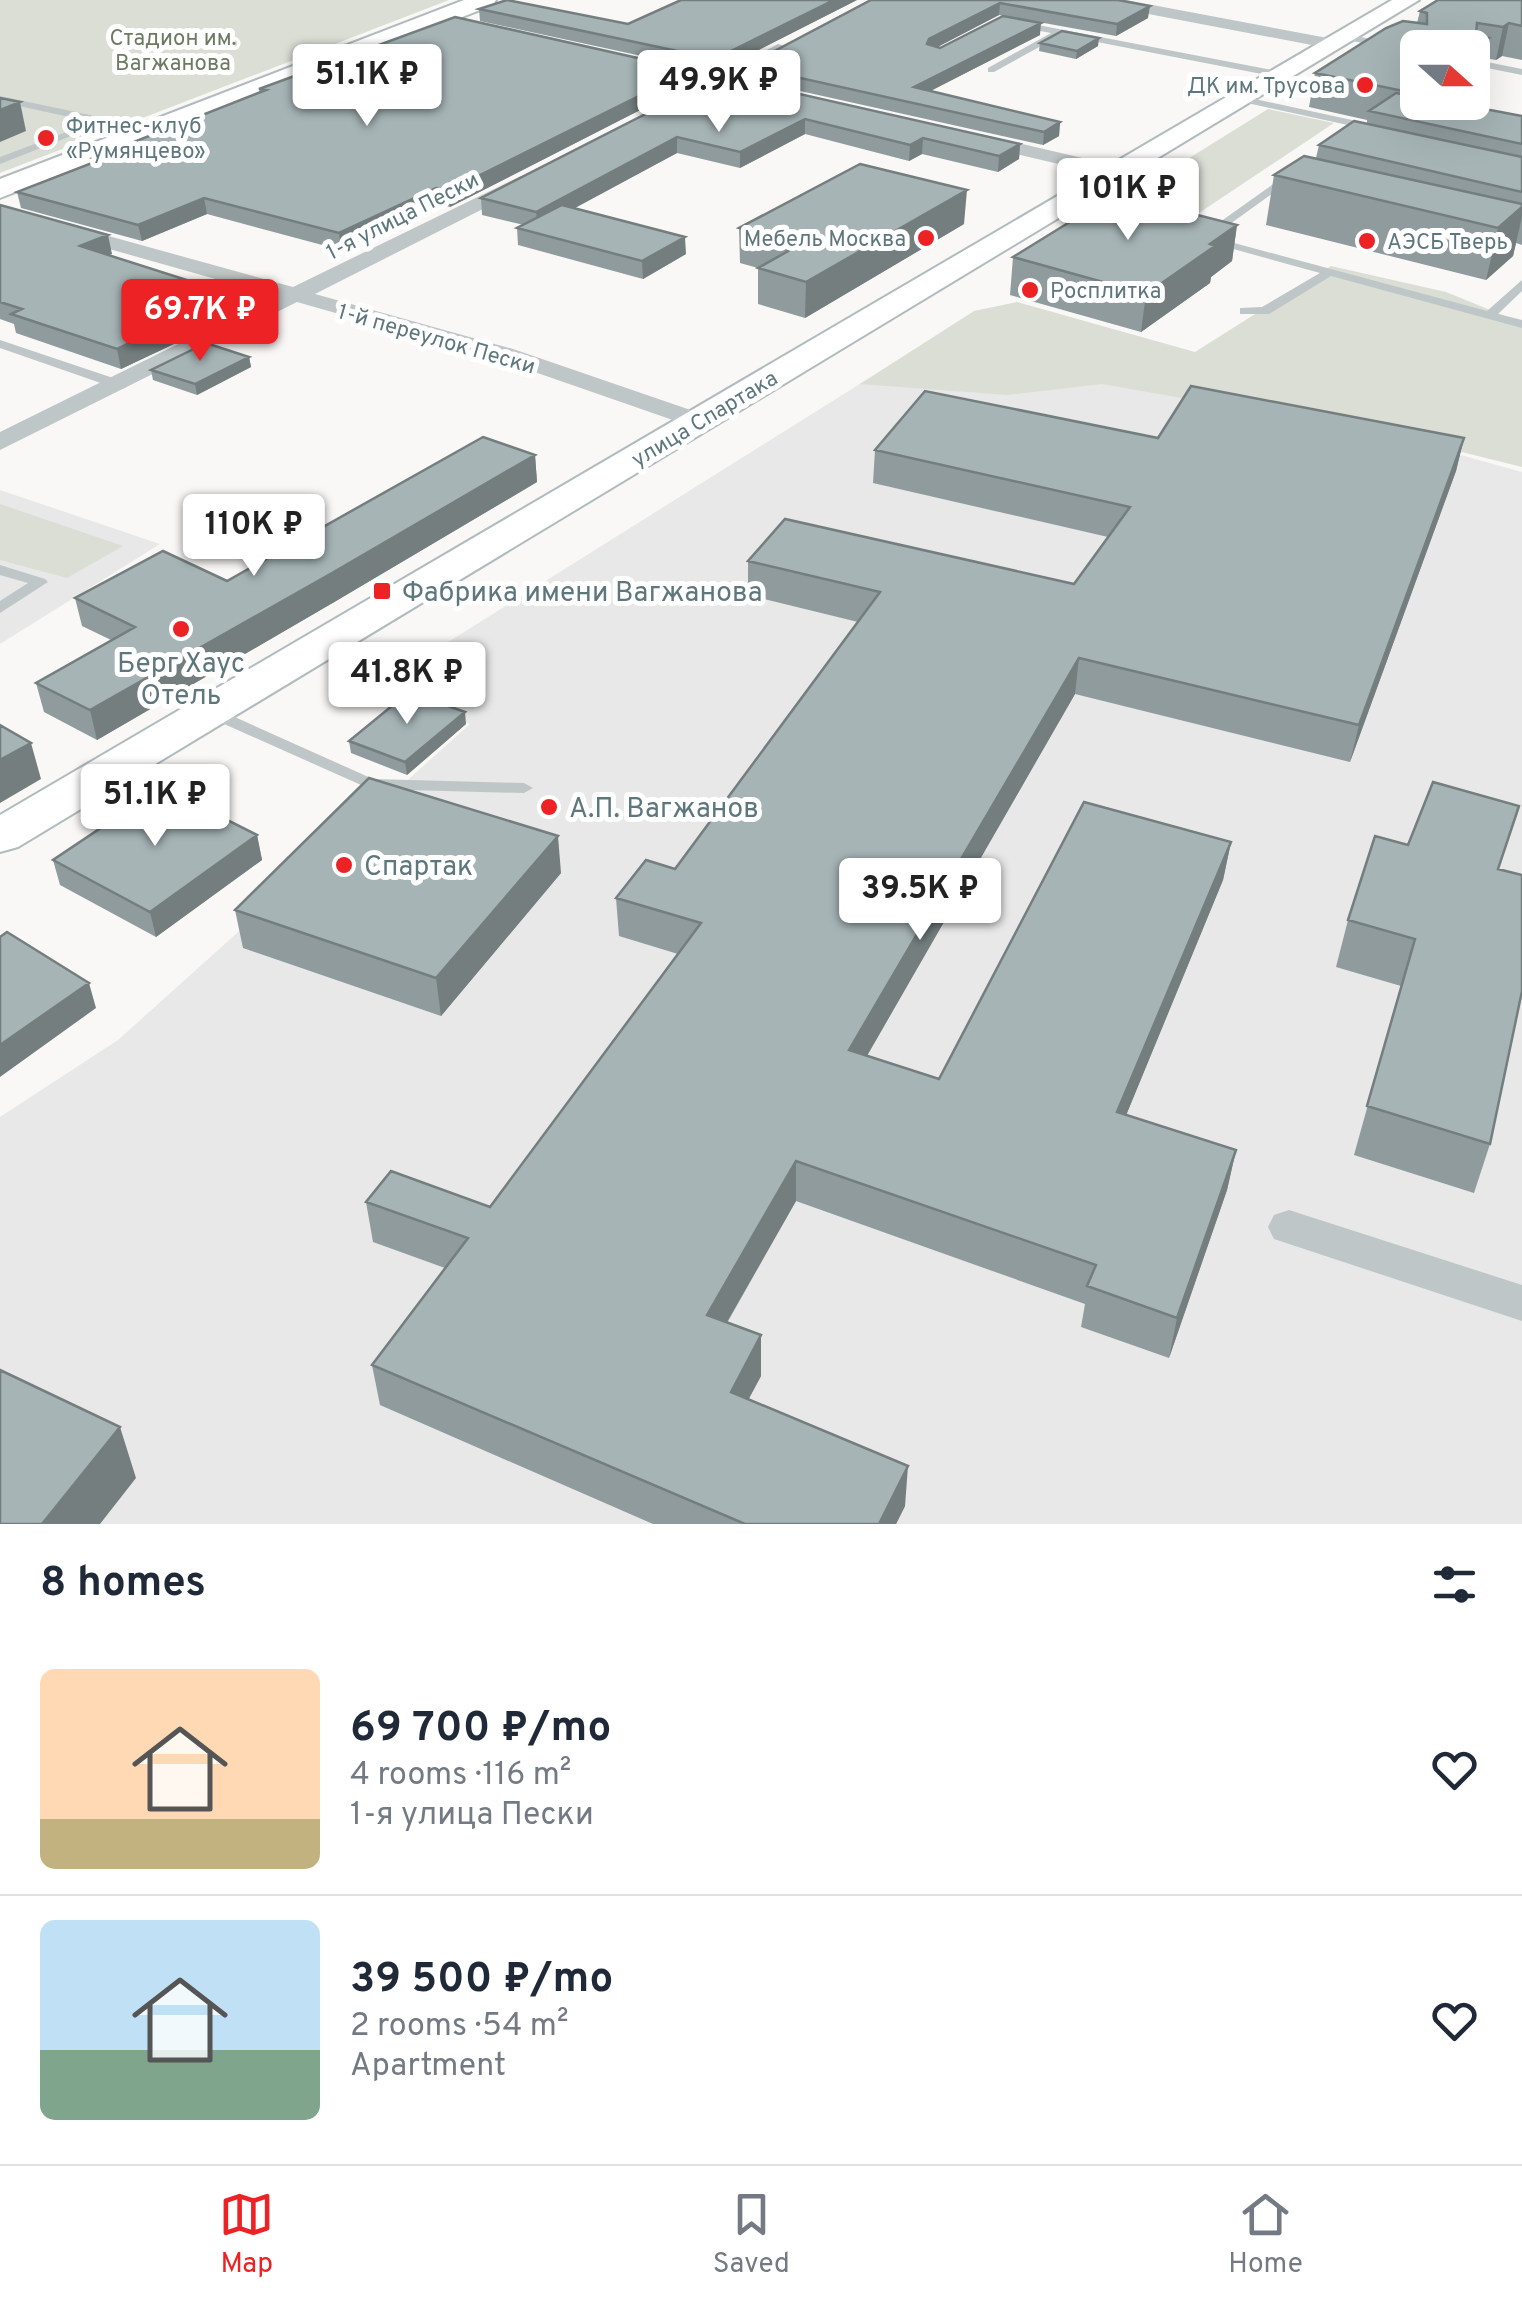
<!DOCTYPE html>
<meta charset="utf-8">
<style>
:root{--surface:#fff;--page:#f6f6f7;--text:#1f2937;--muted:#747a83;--line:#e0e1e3;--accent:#ec2224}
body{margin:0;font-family:Overpass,sans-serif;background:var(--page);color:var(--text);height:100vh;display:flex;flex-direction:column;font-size:38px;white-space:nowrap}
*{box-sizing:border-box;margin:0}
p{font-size:32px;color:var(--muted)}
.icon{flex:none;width:55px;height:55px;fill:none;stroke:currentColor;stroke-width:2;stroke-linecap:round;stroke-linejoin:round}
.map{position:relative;height:1524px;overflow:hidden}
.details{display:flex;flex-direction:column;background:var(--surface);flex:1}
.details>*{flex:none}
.needle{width:65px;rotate:111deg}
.controls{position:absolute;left:1400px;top:30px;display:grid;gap:20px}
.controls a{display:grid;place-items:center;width:90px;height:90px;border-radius:15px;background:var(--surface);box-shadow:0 10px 40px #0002;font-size:50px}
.price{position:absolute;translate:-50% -85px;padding:0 22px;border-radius:10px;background:#fff;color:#222;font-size:32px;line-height:65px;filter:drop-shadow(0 2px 5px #0008)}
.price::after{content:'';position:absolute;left:50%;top:60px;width:30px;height:22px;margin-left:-15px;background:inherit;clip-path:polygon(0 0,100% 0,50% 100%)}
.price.selected{background:var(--accent);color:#fff}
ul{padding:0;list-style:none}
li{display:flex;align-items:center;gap:30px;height:250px;padding:0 40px}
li+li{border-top:2px solid var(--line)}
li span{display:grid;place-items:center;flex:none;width:280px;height:200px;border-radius:15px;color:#555}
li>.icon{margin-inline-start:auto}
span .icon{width:120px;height:120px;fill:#fffc;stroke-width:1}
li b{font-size:42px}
h2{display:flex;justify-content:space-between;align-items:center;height:120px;padding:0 40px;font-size:42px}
.menu{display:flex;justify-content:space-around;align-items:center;height:140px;border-top:2px solid var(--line);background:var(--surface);font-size:28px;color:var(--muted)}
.menu a{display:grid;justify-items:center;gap:5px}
.menu .selected{color:var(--accent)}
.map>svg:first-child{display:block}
.built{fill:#e7e8e7}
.green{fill:#daded5}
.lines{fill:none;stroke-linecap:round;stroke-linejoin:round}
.secondary-casing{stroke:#b1bbbd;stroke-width:4}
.lane{fill:#bfc6c8;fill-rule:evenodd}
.street{fill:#bfc6c8;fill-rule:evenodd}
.secondary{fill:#fff;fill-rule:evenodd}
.wall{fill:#8f9b9d}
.shaded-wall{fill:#747e7f}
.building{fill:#a6b4b6;stroke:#747e7f;stroke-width:2.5}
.poi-dot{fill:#ec2224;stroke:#fff;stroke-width:4}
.labels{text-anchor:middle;stroke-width:10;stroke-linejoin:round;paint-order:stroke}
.far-park-label{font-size:22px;fill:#6c7a61;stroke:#fff}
.far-poi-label{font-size:22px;fill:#5e777d;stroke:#fff;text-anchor:start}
.far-street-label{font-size:22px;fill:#5e777d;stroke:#fff}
.poi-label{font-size:28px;fill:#5e777d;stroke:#fff;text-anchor:start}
</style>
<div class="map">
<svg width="1522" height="1524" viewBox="0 0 1522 1524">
<rect width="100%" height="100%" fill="#f9f8f6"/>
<!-- built -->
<path class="built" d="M965,318L1522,472V1524H0V1117L118,1040L470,724L378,686Z
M0,490L160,544L0,644Z"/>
<!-- green -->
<path class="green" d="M0,0H449L0,173Z
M1268,109L1334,123L1196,215L1125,198Z
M1331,266L1446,292L1522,323V467L1393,435L1102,384L1007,395L860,384L974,311L1017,302L1195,352Z
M0,504L123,546L67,578L0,560Z"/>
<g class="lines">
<defs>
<path id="secondary" d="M464,0H496L493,5L0,198V179Z
M1392,0H1419L18,847L0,852V815Z"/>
</defs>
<!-- secondary casing -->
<use href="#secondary" class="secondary-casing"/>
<!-- lane -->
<path class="lane" d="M1017,21L1282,72L1287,75L1282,78L1061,35L994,72H988V68L1051,33L1014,26Z
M1345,34L1418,48V54L1342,39Z
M1472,59L1522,69V75L1472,65Z
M0,96L104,118L109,121L0,164V157L93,122L0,102Z
M1241,96L1375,125L1380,128L1375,131L1238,101L1236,99Z
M1286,175L1295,177L1212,237L1487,311L1522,280V291L1498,314L1522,320V328L1331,276L1269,314H1240V308L1262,307L1320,273L1208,242L1209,237L1203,234Z
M1066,200L1118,213L1120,215L1114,218L1062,205V201Z
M0,340L125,382L127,385L125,388H115L0,348Z
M0,565L45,579L48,582L0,613V601L28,583L0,575Z
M210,706L373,779L524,783L533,788L524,793L370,789L204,715L202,711Z"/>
<!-- street -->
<path class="street" d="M1093,0H1126L1333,39L1341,44L1333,49L1101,5Z
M778,44L792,48L696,100H684L681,96Z
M980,134L1125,168L1128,172L1118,178L973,144L971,140Z
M521,176L528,178V186L315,294L513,349L708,416L711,421L708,426H690L497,359L297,302L0,450V432L275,296L0,218V206L293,287Z
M1289,1210L1522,1285V1321L1274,1239L1268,1227L1274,1215Z"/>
<!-- secondary -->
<use href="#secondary" class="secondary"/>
</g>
<!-- wall -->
<path class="wall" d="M857,0L715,72L480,21L479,9L628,24Z
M871,0H1118L1148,18L1116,36L999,15L937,47L1040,35L930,91L1060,122L1059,136L1043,145L746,79V66Z
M1522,0V60L1502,56L1496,60L1484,58L1481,71L1418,48V102L1469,106L1522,116V245L1516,243L1513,256L1486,280L1266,225L1274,175L1316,158L1319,145L1367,124V120L1309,107L1315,73L1417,23L1420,11Z
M1040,43L1098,46L1076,59L1039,51Z
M691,70V84L450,207L438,204L341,250L207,214L142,241L21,208L17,192L94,162L93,158L260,93L259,89Z
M720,76L1020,144L1019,159L998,172L922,154L909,161L805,134L740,168L677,153L574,208L686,254L643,279L518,245L517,228L524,225L482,215L481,198Z
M0,205L112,254L108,255L218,290L222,309L174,333L176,343L121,369L16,333L14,324L0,319Z
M964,224L805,318L758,304V268L740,263L739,228Z
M1237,225L1232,261L1211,277L1210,283L1141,332L1010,295L1013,257Z
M249,357L251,367L197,395L153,380L151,370Z
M1158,438H1464L1456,471L1350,762L1075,694L867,1055L939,1079L1231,842L1223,880L1126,1115L1236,1150L1227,1190L1169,1358L1081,1327L1085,1304L796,1201L727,1323L761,1376L748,1400L905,1506L896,1524H653L380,1405L372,1365L445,1268L373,1242L366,1202L490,1207L678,954L619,936L616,898L675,869L858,622L748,595V561L1074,584L1108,537L873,483L875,450Z
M535,455L537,482L336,601L97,740L44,712L36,683L111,640L82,626L75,598L227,581Z
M466,724L407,775L351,753L349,741Z
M257,835L262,860L156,937L60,885L53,860Z
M1500,869L1490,1144L1474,1193L1354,1155L1401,986L1336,967L1348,920Z
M561,873L441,1016L243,948L235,910Z"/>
<!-- shaded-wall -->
<path class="shaded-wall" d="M834,0H857L715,72V59Z
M1000,3L999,15L928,52L927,44L929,39Z
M1150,6L1148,18L1116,36L1117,24Z
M1041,23L1040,35L913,100L914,87Z
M1509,23L1502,56L1496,60L1503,27Z
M1099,38L1098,46L1076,59L1077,51Z
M1489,38L1481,71L1472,77V49Z
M691,70V84L450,207L448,191Z
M20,102L26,131L0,142V110Z
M805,119V134L740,168V152Z
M1060,122L1059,136L1043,145L1044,132Z
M677,137V153L538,228L536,212Z
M923,138L922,154L909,161L910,145Z
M1020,144L1019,159L998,172L999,156Z
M436,188L438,204L341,250L339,233Z
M967,190L964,224L805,318L806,282Z
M204,198L207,214L142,241L138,225Z
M1522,207V217L1513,256L1486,280L1498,228Z
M1237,225L1232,261L1211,277L1210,283L1141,332L1146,294Z
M108,235L112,254L84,265L80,246Z
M685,237L686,254L643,279L642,261Z
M218,290L222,309L174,333L176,343L121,369L117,349L158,319Z
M249,357L251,367L197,395L195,384Z
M1464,438L1456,471L1350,762L1359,725Z
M535,455L537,482L336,601L97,740L90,710Z
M1079,658L1075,694L848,1089L849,1050Z
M465,712L466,724L407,775L405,762Z
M31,743L41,779L0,803V760Z
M257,835L262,860L156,937L150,912Z
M558,836L561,873L441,1016L436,978Z
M1231,842L1223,880L1111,1152L1117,1112Z
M89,983L96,1008L0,1077V1045Z
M1236,1150L1227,1190L1169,1358L1177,1318Z
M796,1161V1201L708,1355L707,1315Z
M761,1335V1376L731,1432V1392Z
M120,1427L136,1478L100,1524H42Z
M908,1466L905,1506L896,1524H879Z"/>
<!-- building -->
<path class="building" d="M507,0L628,24L681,0H834L715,59L479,9Z
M871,0H1118L1150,6L1117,24L1000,3L929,39L927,44L940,48L1003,16L1041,23L914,87L1060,122L1044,132L746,66Z
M1438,0H1522V26L1509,23L1503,27L1477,23L1476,34L1489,38L1472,49V48H1418V94L1315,73L1386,28L1403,21L1427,24V13L1420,11Z
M455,17L691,70L448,191L436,188L339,233L204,198L138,225L17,192L100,160L93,158L266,90L259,89Z
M1062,31L1099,38L1077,51L1040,43Z
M720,76L1020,144L999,156L923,138L910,145L805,119L740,152L677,137L536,212L481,198Z
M1396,93L1418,97V102H1448L1522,116V144L1369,111Z
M0,98L20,102L0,110Z
M1354,121L1522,157V192L1319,145Z
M1304,156L1522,204V207L1498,228L1274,175Z
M860,164L967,190L806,282L758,268L799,245L739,228Z
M1115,194L1237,225L1210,244L1215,246L1146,294L1013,257Z
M0,205L108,235L80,246L218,290L158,319L172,323L117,349L11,314L22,309L0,302Z
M562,205L685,237L642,261L517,228Z
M206,343L249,357L195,384L151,370Z
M1191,386L1464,438L1359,725L1079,658L849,1050L939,1079L1084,802L1231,842L1117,1112L1236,1150L1177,1318L1087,1286L1096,1265L796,1161L707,1315L761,1335L731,1392L908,1466L879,1524H745L372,1365L468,1238L366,1202L391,1171L490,1207L701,923L616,898L646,860L675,869L880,592L748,561L785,519L1074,584L1130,507L875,450L925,391L1158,438Z
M483,437L535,455L332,573L90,710L36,683L135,627L75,598L163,551L227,581Z
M409,692L465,712L405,762L349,741Z
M0,725L31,743L0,760Z
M369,778L558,836L436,978L235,910Z
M1433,782L1519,806L1498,869L1522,875V991L1490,1144L1367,1106L1415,939L1348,920L1375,836L1408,845Z
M162,787L257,835L150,912L53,860Z
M7,932L89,983L0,1045V937Z
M0,1370L120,1427L42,1524H0Z"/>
<!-- markers -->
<g class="poi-dot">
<circle cx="1365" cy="85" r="10"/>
<circle cx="46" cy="138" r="10"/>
<circle cx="926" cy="238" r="10"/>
<circle cx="1367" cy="241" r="10"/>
<circle cx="1030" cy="290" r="10"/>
<rect x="372" y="581" width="20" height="20" rx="5"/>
<circle cx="181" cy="629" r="10"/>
<circle cx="549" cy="807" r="10"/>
<circle cx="344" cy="865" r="10"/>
</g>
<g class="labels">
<!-- far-park labels -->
<g class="far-park-label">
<text x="173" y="45">Стадион им.<tspan x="173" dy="25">Вагжанова</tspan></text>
</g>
<!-- far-poi labels -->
<g class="far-poi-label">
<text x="1345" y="93" text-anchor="end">ДК им. Трусова</text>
<text x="66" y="133">Фитнес-клуб<tspan x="66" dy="25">«Румянцево»</tspan></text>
<text x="906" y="246" text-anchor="end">Мебель Москва</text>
<text x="1387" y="249">АЭСБ Тверь</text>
<text x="1050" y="298">Росплитка</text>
</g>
<!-- far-street labels -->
<g class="far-street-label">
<text transform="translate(402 215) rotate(-27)" y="8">1-я улица Пески</text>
<text transform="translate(437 338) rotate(16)" y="8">1-й переулок Пески</text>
<text transform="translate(704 418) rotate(-31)" y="8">улица Спартака</text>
</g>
<!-- poi labels -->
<g class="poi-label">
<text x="402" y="601">Фабрика имени Вагжанова</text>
<text x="181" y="672" text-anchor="middle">Берг Хаус<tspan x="181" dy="32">Отель</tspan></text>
<text x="569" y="817">А.П. Вагжанов</text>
<text x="364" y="875">Спартак</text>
</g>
</g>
</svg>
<div class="controls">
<a><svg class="needle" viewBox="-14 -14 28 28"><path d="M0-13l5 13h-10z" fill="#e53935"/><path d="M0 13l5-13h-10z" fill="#747a83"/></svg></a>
</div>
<b class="price" style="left:367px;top:129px">51.1K ₽</b>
<b class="price" style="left:719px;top:135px">49.9K ₽</b>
<b class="price" style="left:1128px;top:243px">101K ₽</b>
<b class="price selected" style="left:200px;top:364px">69.7K ₽</b>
<b class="price" style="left:254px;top:579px">110K ₽</b>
<b class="price" style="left:407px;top:727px">41.8K ₽</b>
<b class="price" style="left:155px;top:849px">51.1K ₽</b>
<b class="price" style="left:920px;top:943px">39.5K ₽</b>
</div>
<section class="details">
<h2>8 homes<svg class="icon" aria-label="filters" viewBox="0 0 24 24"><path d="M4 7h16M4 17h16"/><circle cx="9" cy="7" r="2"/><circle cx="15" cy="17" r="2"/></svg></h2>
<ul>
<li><span style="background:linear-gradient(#ffd9b3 75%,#c2b280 0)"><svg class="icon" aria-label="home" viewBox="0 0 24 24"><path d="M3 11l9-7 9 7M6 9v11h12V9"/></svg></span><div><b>69 700 ₽/mo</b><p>4 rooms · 116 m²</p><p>1-я улица Пески</p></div><svg class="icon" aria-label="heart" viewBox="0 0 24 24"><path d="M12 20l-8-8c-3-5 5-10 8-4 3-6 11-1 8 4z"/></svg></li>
<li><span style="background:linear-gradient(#bfe0f5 65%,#7fa58c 0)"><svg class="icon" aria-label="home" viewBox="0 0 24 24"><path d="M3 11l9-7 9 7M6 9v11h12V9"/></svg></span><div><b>39 500 ₽/mo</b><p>2 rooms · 54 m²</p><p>Apartment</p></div><svg class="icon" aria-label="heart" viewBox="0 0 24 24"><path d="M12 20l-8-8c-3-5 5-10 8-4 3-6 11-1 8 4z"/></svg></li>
</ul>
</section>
<nav class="menu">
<a class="selected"><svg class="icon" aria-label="map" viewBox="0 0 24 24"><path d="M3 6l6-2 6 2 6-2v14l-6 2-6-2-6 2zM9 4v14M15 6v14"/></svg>Map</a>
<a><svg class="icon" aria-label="saved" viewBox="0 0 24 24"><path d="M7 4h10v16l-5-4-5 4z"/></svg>Saved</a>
<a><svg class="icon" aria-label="home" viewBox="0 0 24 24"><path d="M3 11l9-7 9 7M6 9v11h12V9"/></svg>Home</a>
</nav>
